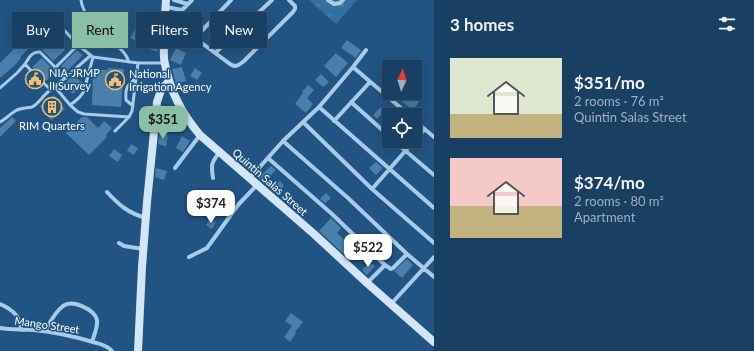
<!DOCTYPE html>
<meta charset="utf-8">
<style>
:root{--surface:#193f62;--page:#264a6b;--text:#f1f3f6;--muted:#9fafbe;--line:#375877;--accent:#8abfa5}
body{margin:0;font-family:Lato,sans-serif;background:var(--page);color:var(--text);height:100vh;display:flex;flex-direction:column;font-size:15px;white-space:nowrap}
*{box-sizing:border-box;margin:0}
p{font-size:13px;color:var(--muted)}
.icon{flex:none;width:22px;height:22px;fill:none;stroke:currentColor;stroke-width:2;stroke-linecap:round;stroke-linejoin:round}
.map{position:relative;flex:1;overflow:hidden}
.sheet{display:flex;flex-direction:column;background:var(--surface);width:320px}
.sheet>*{flex:none}
.hud{position:absolute;left:12px;top:12px;width:362px;height:36px;display:flex;gap:8px}
.needle{width:26px;rotate:4deg}
.fabs{position:absolute;left:382px;top:60px;display:grid;gap:8px}
.fabs a{display:grid;place-items:center;width:40px;height:40px;border-radius:0px;background:var(--surface);box-shadow:0 2px 10px #0003,0 0 0 1px var(--line);font-size:20px}
.price{position:absolute;translate:-50% -34px;padding:0 9px;border-radius:8px;background:#fff;color:#222;font-size:13px;line-height:26px;filter:drop-shadow(0 1px 2px #0008)}
.price::after{content:'';position:absolute;left:50%;top:24px;width:12px;height:9px;margin-left:-6px;background:inherit;clip-path:polygon(0 0,100% 0,50% 100%)}
.price.on{background:var(--accent);color:#111}
ul{padding:0;list-style:none}
li{display:flex;align-items:center;gap:12px;height:100px;padding:0 16px}
li span{display:grid;place-items:center;flex:none;width:112px;height:80px;border-radius:0px;color:#555}
li>.icon{margin-inline-start:auto}
span .icon{width:48px;height:48px;fill:#fffc;stroke-width:1}
li b{font-size:17px}
h2{display:flex;justify-content:space-between;align-items:center;height:48px;padding:0 16px;font-size:17px}
.pill{padding:0 14px;border-radius:0px;background:var(--surface);box-shadow:0 2px 10px #0003,0 0 0 1px var(--line);font-size:14px;line-height:36px}
.pill.on{background:var(--accent);color:#111}
main{display:flex;flex:1;min-height:0}
.map>svg:first-child{display:block}
.grass{fill:url(#grass-tufts)}
.building{fill:#4a7eab}
.lines{fill:none;stroke-linecap:round;stroke-linejoin:round}
.lane{stroke:#a8cbe9;stroke-width:3}
.street{stroke:#a8cbe9;stroke-width:4}
.secondary{stroke:#d3e6f7;stroke-width:8}
.labels{text-anchor:middle;stroke-width:3;stroke-linejoin:round;paint-order:stroke}
.poi-label{font-size:11px;fill:#fff;stroke:#215483;text-anchor:start}
.street-label{font-size:11px;fill:#fff;stroke:#215483}
</style>
<main>
<div class="map">
<svg width="434" height="351" viewBox="0 0 434 351">
<defs>
<pattern id="grass-tufts" width="24" height="20" patternUnits="userSpaceOnUse"><rect width="24" height="20" fill="#356ea0"/><path d="M3 7l-1-3M5 7V3M7 7l1-3M15 17l-1-3M17 17v-4M19 17l1-3" fill="none" stroke="#5384ae"/></pattern>
</defs>
<rect width="100%" height="100%" fill="#215483"/>
<!-- grass -->
<path class="grass" d="M309,0H357L336,24Z"/>
<!-- building -->
<path class="building" d="M42,27L65,50L53,61L35,42L20,57L21,58L14,66L0,78V63L17,46L16,45L24,37L27,41Z
M135,29L142,33L137,42L130,38Z
M151,37L159,40L157,52L147,48Z
M347,40L361,50L356,58L341,48Z
M176,48L186,53L181,65L170,60Z
M77,50L83,55L66,72L61,66Z
M336,53L348,63L336,77L324,66Z
M42,58L55,72L46,81L32,67Z
M182,67L186,81L176,84L172,69Z
M108,68L124,69L121,107L92,105L93,70H108Z
M195,68L202,73L197,80L190,76Z
M321,74L329,82L323,87L315,80Z
M387,74L389,76V90L380,81Z
M73,75L83,83L73,94L64,85Z
M308,85L314,90L307,98L313,104L306,113L295,104L303,93L302,92Z
M415,90L423,96L413,110L400,100L405,93H415Z
M54,95L65,109L51,120L40,106Z
M381,107L385,111L377,119L373,115Z
M12,117L16,121L0,137V128Z
M82,117H87L98,128L104,121L112,128L106,135L107,137L89,155L66,133Z
M160,133L168,135L166,146L158,144Z
M182,136L190,141L183,152L176,148Z
M131,144L138,148L134,155L127,151Z
M114,149L122,155L118,162L109,156Z
M376,162L383,168L376,175L369,168Z
M271,166L276,170L263,183L258,178Z
M156,168L167,171L164,180L155,177Z
M280,181L284,186L276,194L271,190Z
M326,193L331,198L325,203L320,199Z
M229,196L236,202L225,216L215,208L213,214L200,209L204,199L222,205Z
M210,218L216,222L212,229L206,225Z
M331,218L341,228L337,233L357,252L350,260L319,231Z
M407,259L413,265L402,278L394,271Z
M370,262L375,266L367,275L362,270Z
M291,313L303,322L295,332L296,333L290,342L284,337L292,326L285,321Z"/>
<g class="lines">
<!-- lane -->
<path class="lane" d="M52,17L78,45L93,57L138,63H165
M92,29L99,27L108,31
M112,42C120,49 125,51 129,62
M25,64C29,58 32,51 40,52L66,78
M55,68L78,45L84,37L92,29L82,5L81,0
M55,87L70,105C76,101 81,97 84,91L93,57
M0,88L17,73L25,64L37,77L51,90
M70,105L78,112L84,114L129,117
M133,106L126,100C125,87 127,86 136,78
M0,122C6,119 11,113 17,110C22,108 28,108 32,107C37,105 43,96 48,92C63,81 76,68 90,56
M115,131L129,117L132,111L138,63"/>
<!-- street -->
<path class="street" d="M174,0L188,4
M192,0L182,10C184,22 183,31 195,38L231,0
M328,0L334,4L340,3L343,0
M166,7L182,10
M195,38L230,64C236,68 239,65 244,61L293,12L295,9V6L289,0
M215,53L272,0
M353,67L409,115
M351,102L389,136
M319,107L434,208
M334,121L370,82
M415,121L434,137
M303,122L372,189L434,243
M415,140L425,129
M283,141L348,198L407,254L434,277
M394,141L434,175
M268,158L332,214L385,265L391,269L393,268L407,254
M175,168L200,135
M213,178C211,165 211,163 219,153
M250,178L283,141L319,107L353,67L366,50
M372,189L414,141
M107,192C119,205 128,213 146,218
M119,243L124,246L143,249
M189,257L207,248L238,205L257,185
M367,283L385,265
M0,304C12,309 21,316 21,330
M391,304L434,257
M0,328C11,330 23,329 34,330C54,332 73,336 93,342C99,344 107,345 112,351
M45,331C50,322 55,312 63,306C73,299 95,310 97,320C98,327 94,335 92,342"/>
<!-- secondary -->
<path class="secondary" d="M166,0C165,13 165,27 164,40C164,48 163,57 165,64C170,92 182,114 200,135L314,234L367,283L434,342
M138,351L142,267L147,202L157,102L161,90L169,81"/>
</g>
<!-- icons -->
<defs>
<symbol id="civic-ring" viewBox="-11 -11 22 22"><circle r="9.5" fill="#215483" stroke="#f5c16a" stroke-width="1.5"/><path d="M-.6-6.5H3V-4.5H.6V-3L4-1V1h2V6H-6V1h2V-1L-.6-3ZM-1.2 2.5V6h2.4V2.5Z" fill="#f5c16a"/></symbol>
<symbol id="building-ring" viewBox="-11 -11 22 22"><circle r="9.5" fill="#215483" stroke="#f5c16a" stroke-width="1.5"/><path d="M-4-6H4V6H1V3H-1V6H-4ZM-2.5-4.3h1.7v1.8h-1.7ZM.8-4.3h1.7v1.8H.8ZM-2.5-1h1.7V.8h-1.7ZM.8-1h1.7V.8H.8Z" fill="#f5c16a"/></symbol>
</defs>
<g fill-rule="evenodd">
<use href="#civic-ring" x="24" y="68" width="22" height="22"/>
<use href="#civic-ring" x="104" y="69" width="22" height="22"/>
<use href="#building-ring" x="41" y="96" width="22" height="22"/>
</g>
<g class="labels">
<!-- poi labels -->
<g class="poi-label">
<text x="49" y="77">NIA-JRMP<tspan x="49" dy="13">II Survey</tspan></text>
<text x="129" y="78">National<tspan x="129" dy="13">Irrigation Agency</tspan></text>
<text x="52" y="130" text-anchor="middle">RIM Quarters</text>
</g>
<!-- street labels -->
<g class="street-label">
<text transform="translate(270 182) rotate(41)" y="4">Quintin Salas Street</text>
<text transform="translate(47 325) rotate(8)" y="4">Mango Street</text>
</g>
</g>
</svg>
<div class="fabs">
<a><svg class="needle" viewBox="-14 -14 28 28"><path d="M0-13l5 13h-10z" fill="#e53935"/><path d="M0 13l5-13h-10z" fill="#9fafbe"/></svg></a>
<a><svg class="icon" aria-label="locate" viewBox="0 0 24 24"><circle cx="12" cy="12" r="6"/><path d="M12 2v4M12 18v4M2 12h4M18 12h4"/></svg></a>
</div>
<b class="price on" style="left:163px;top:140px">$351</b>
<b class="price" style="left:211px;top:224px">$374</b>
<b class="price" style="left:368px;top:268px">$522</b>
<div class="hud">
<a class="pill">Buy</a>
<a class="pill on">Rent</a>
<a class="pill">Filters</a>
<a class="pill">New</a>
</div>
</div>
<section class="sheet">
<h2>3 homes<svg class="icon" aria-label="filters" viewBox="0 0 24 24"><path d="M4 7h16M4 17h16"/><circle cx="9" cy="7" r="2"/><circle cx="15" cy="17" r="2"/></svg></h2>
<ul>
<li><span style="background:linear-gradient(#dfe7d0 70%,#c2b280 0)"><svg class="icon" aria-label="home" viewBox="0 0 24 24"><path d="M3 11l9-7 9 7M6 9v11h12V9"/></svg></span><div><b>$351/mo</b><p>2 rooms · 76 m²</p><p>Quintin Salas Street</p></div></li>
<li><span style="background:linear-gradient(#f6c9c9 60%,#c2b280 0)"><svg class="icon" aria-label="home" viewBox="0 0 24 24"><path d="M3 11l9-7 9 7M6 9v11h12V9"/></svg></span><div><b>$374/mo</b><p>2 rooms · 80 m²</p><p>Apartment</p></div></li>
</ul>
</section>
</main>
